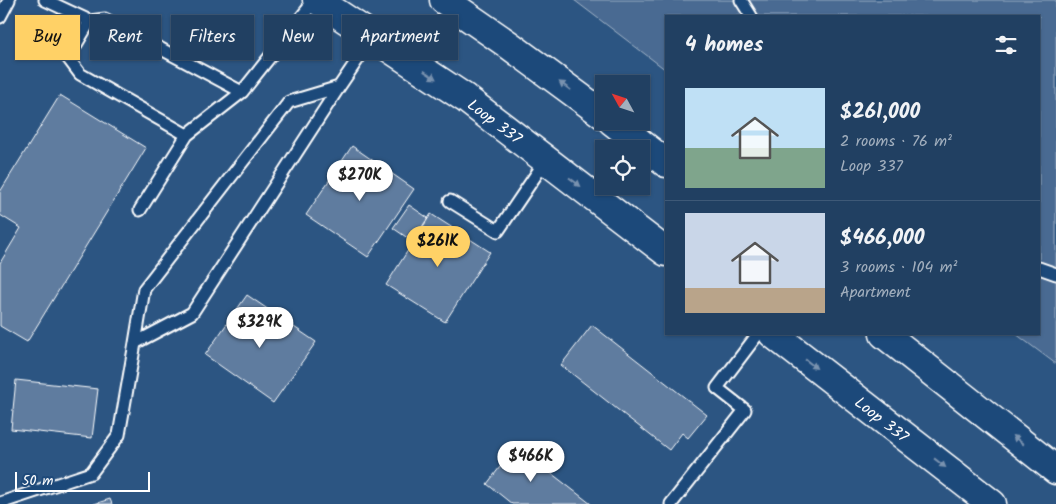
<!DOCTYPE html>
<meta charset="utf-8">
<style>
:root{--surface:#214062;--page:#294768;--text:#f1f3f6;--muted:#a2afbe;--line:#3e5977;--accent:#ffd166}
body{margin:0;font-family:Kalam,sans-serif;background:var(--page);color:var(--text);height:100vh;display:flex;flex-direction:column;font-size:19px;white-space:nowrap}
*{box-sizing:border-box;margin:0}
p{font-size:16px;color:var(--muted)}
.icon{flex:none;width:28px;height:28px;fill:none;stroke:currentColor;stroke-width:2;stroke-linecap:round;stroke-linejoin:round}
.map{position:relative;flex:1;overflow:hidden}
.drawer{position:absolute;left:665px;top:15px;width:375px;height:320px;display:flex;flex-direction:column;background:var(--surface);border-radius:0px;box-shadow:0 1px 4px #0004,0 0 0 1px var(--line)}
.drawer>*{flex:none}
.hud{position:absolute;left:15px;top:15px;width:475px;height:45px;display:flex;gap:10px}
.needle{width:32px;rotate:310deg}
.fabs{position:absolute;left:595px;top:75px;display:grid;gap:10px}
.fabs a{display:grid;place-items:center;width:55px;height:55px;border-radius:0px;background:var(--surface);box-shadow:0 1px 4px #0004,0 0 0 1px var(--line);font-size:25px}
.scale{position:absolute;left:15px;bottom:12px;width:135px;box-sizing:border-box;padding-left:5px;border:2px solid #fff;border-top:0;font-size:14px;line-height:18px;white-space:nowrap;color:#fff;-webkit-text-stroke:4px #1f4a7a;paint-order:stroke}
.price{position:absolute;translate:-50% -42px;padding:0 11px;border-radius:18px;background:#fff;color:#222;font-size:16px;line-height:32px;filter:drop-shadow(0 1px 2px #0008)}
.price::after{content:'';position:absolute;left:50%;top:30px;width:15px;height:11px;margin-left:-8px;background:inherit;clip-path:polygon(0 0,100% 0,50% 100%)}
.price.selected{background:var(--accent);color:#111}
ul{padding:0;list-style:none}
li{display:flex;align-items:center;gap:15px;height:125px;padding:0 20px}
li+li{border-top:1px solid var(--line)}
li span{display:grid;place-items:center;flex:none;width:140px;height:100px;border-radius:0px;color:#555}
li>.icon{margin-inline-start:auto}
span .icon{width:60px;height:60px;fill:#fffc;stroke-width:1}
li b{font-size:21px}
h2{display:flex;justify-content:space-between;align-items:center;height:60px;padding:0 20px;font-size:21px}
.tag{padding:0 18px;border-radius:0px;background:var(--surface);box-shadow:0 1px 4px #0004,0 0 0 1px var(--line);font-size:18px;line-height:45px}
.tag.selected{background:var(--accent);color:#111}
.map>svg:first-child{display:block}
.green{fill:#486b92;stroke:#a4b5c8}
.building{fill:#5e7c9f;stroke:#fff}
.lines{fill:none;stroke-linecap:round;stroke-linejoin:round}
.service-casing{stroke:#fff;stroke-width:15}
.primary-casing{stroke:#fff;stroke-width:31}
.service{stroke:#1f4a7a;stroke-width:11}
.primary{stroke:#1f4a7a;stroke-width:28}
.oneway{fill:#7992af}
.labels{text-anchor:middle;stroke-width:4.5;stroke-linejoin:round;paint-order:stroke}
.street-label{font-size:16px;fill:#fff;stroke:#1f4a7a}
</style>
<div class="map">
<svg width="1056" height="504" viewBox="0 0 1056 504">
<rect width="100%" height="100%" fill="#2c5582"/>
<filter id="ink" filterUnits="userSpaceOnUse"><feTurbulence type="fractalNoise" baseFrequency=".02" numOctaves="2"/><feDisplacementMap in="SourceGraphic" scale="10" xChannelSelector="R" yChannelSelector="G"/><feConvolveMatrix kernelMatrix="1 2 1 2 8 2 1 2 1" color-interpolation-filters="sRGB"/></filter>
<g filter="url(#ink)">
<!-- green -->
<path class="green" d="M574,0H1056V364L1016,334H1039V16H666V70Z"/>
<!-- building -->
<path class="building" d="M60,95L146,148L27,342L0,326V263L21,228L0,215V192Z
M352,146L414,189L368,257L306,215Z
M409,205L428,218L412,241L393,228Z
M431,214L490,252L445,322L386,285Z
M247,295L316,342L273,403L205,355Z
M592,325L707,415L688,438L682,433L669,450L561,365Z
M16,380L98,389L92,438L11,429Z
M516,446L591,504H512L487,484Z
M110,499L112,504H94Z"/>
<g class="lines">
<defs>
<path id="service" d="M45,0L90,21
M741,0L751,16
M0,17L9,0
M339,87L289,102L144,289L135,343L192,313L339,87L373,37
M187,135L80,74L68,58L90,21L105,19L242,92
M450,201L498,231L546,160
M140,210L187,135L242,92L315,0
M1039,268L1056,274
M0,503L91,473L119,435L135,343
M671,504L745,410L717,388L758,334"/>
<path id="primary" d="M317,0L465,98L666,252
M444,0L509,45L604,115
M612,121L666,163
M773,334L992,504
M884,334L1056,470"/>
</defs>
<!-- service casing -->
<use href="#service" class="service-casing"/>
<!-- primary casing -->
<use href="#primary" class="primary-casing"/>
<!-- service -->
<use href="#service" class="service"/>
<!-- primary -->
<use href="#primary" class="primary"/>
</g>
<!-- one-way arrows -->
<defs><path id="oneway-solid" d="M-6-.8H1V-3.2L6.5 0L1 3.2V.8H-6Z" transform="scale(1.25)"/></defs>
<g class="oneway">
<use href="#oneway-solid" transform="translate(430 75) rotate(33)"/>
<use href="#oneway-solid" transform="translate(565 86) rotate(-144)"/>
<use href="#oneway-solid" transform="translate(575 182) rotate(37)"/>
<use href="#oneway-solid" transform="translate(811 364) rotate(38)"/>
<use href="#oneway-solid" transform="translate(1018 440) rotate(-142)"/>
<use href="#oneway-solid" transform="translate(940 463) rotate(38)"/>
</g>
</g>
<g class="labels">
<!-- street labels -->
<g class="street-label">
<text transform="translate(495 121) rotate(37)" y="6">Loop 337</text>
<text transform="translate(882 419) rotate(38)" y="6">Loop 337</text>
</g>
</g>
</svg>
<div class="fabs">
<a><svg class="needle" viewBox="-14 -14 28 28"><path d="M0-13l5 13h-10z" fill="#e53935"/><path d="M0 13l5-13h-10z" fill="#a2afbe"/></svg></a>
<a><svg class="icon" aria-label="locate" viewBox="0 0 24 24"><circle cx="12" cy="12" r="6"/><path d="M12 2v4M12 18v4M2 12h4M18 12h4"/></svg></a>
</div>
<div class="scale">50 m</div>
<b class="price" style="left:360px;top:202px">$270K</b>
<b class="price selected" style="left:438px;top:268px">$261K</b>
<b class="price" style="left:260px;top:349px">$329K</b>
<b class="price" style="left:531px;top:483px">$466K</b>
<div class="hud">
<a class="tag selected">Buy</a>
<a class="tag">Rent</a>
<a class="tag">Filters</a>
<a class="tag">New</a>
<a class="tag">Apartment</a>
</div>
<section class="drawer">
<h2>4 homes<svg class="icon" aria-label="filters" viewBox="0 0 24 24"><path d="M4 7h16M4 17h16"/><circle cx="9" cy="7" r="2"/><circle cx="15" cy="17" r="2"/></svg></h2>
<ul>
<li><span style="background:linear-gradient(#bfe0f5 60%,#7fa58c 0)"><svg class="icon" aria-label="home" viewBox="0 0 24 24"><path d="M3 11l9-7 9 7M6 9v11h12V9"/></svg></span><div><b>$261,000</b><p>2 rooms · 76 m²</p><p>Loop 337</p></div></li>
<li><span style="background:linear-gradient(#c9d6e8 75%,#b9a48a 0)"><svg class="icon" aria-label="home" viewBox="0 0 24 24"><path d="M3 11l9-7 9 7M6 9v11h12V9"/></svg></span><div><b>$466,000</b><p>3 rooms · 104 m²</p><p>Apartment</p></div></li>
</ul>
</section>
</div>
